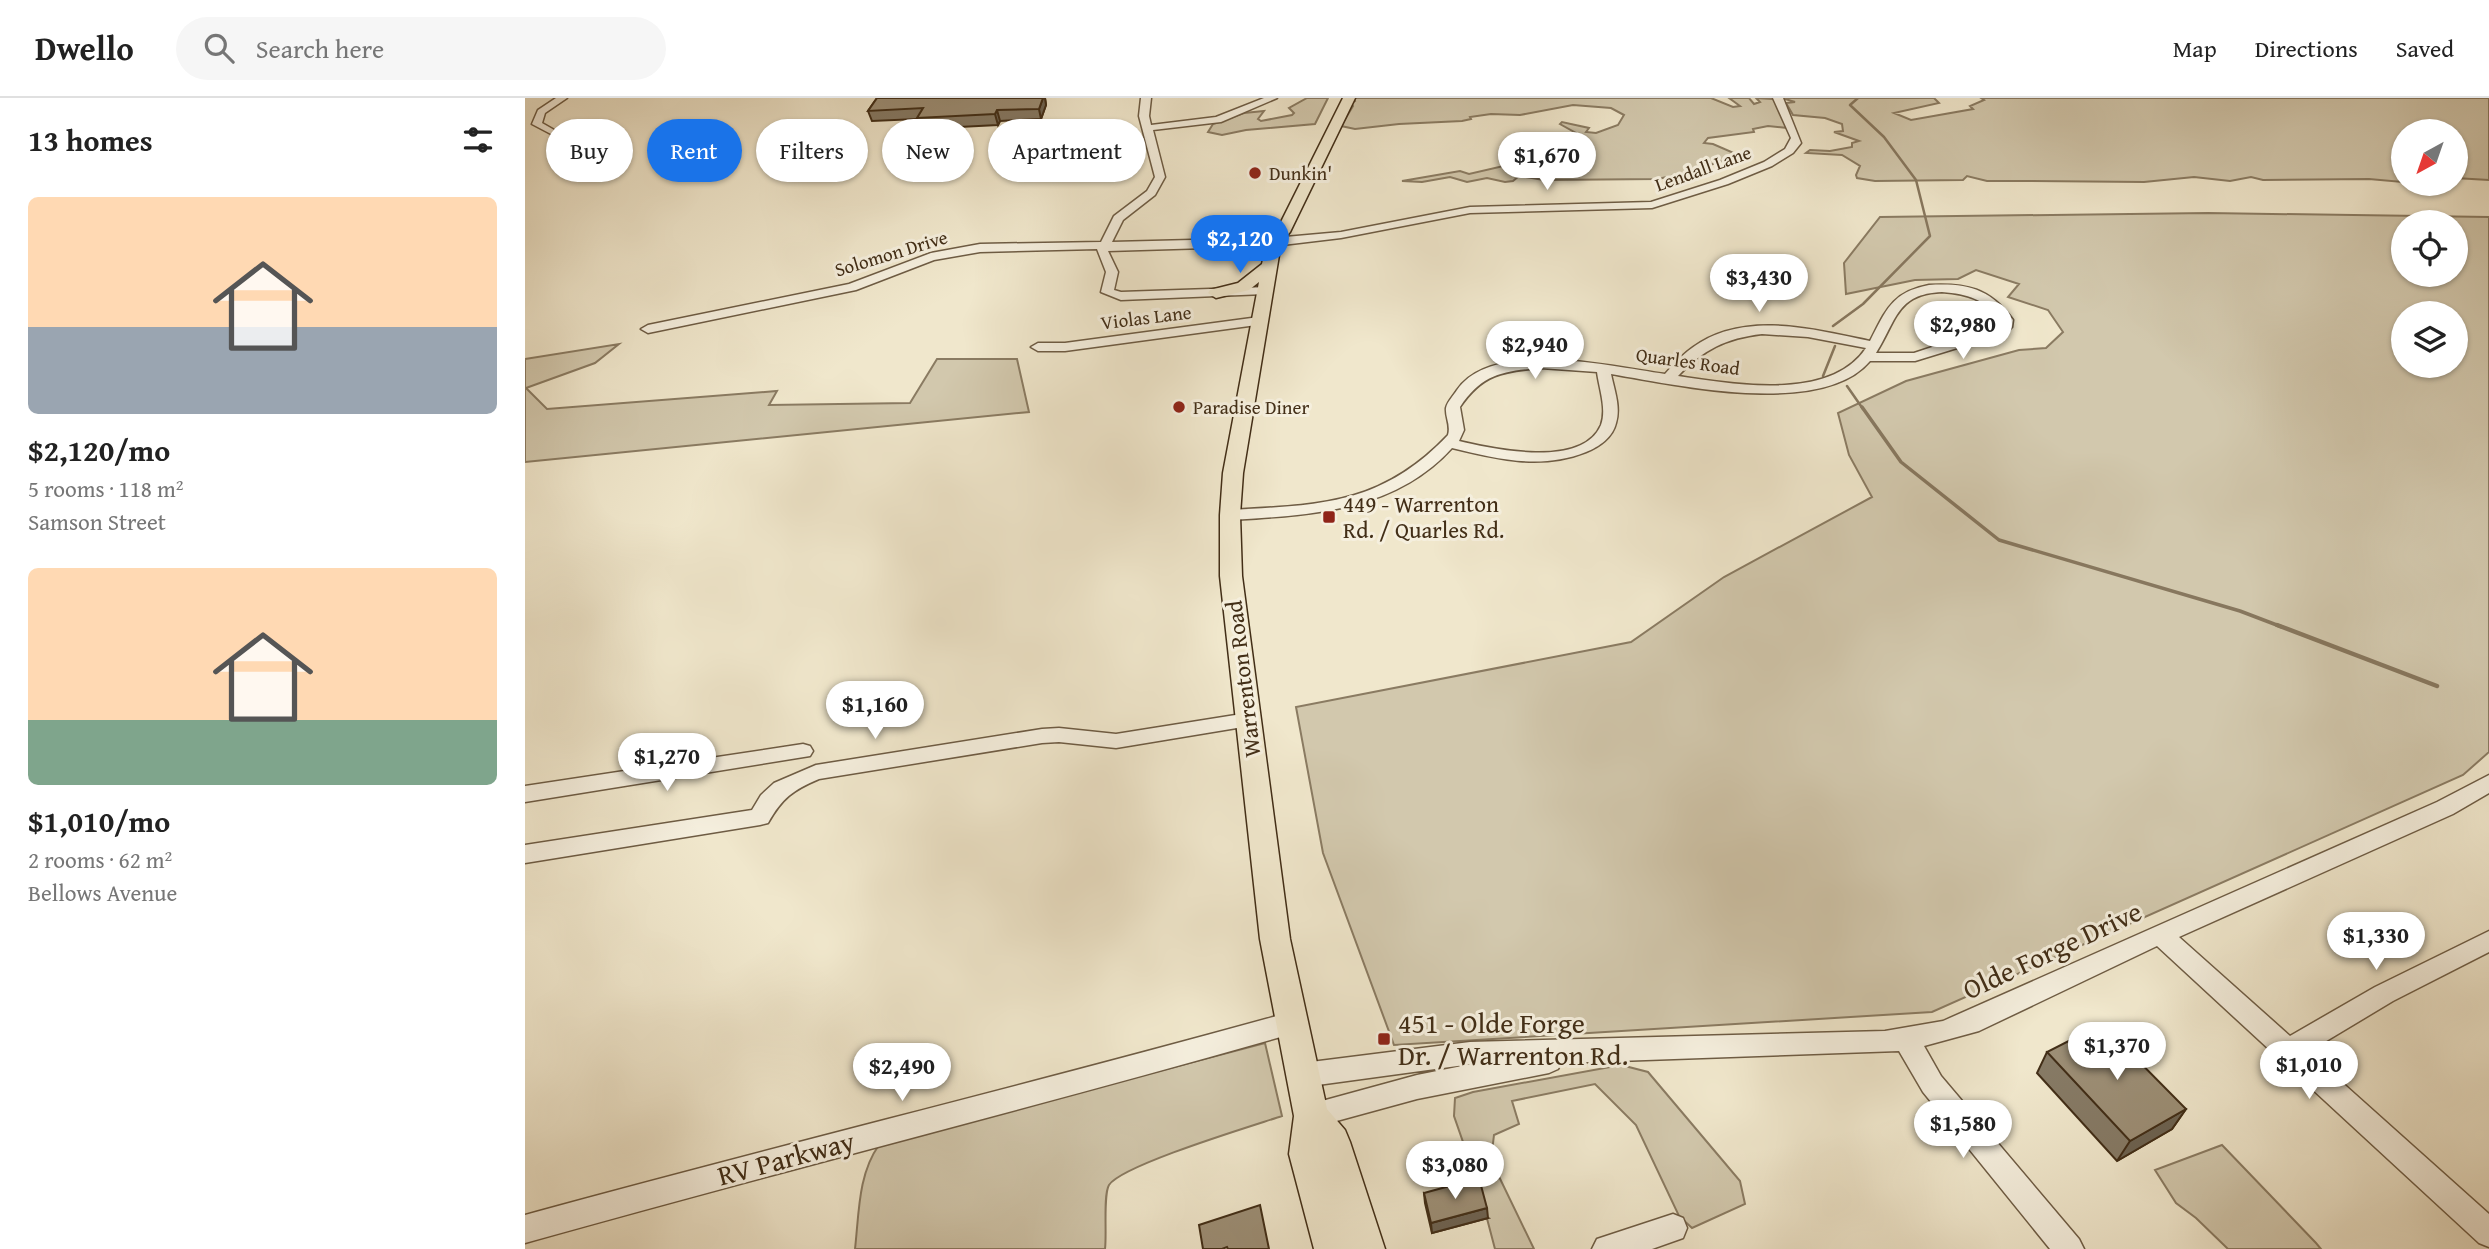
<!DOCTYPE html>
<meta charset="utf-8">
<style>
:root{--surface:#fff;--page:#f6f6f6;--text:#222;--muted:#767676;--line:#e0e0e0;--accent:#1a73e8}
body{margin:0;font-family:"Gentium Book Plus",serif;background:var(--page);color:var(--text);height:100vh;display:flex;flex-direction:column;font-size:26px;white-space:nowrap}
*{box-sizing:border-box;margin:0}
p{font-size:23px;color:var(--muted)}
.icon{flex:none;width:38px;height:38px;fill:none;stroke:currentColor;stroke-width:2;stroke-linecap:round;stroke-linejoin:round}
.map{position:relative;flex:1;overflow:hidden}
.drawer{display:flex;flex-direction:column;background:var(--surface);width:525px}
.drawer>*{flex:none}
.guide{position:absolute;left:21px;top:21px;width:665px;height:63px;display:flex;gap:14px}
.needle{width:46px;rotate:220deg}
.tools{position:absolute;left:1866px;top:21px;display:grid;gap:14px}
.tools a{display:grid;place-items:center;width:77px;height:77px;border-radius:50%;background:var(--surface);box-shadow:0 2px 5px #0004;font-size:35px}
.price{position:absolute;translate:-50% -60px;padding:0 16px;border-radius:24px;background:#fff;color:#222;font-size:23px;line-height:46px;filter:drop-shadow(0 2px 4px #0008)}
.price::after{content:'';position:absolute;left:50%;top:42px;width:21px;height:16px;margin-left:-10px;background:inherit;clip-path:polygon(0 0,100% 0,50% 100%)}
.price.selected{background:var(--accent);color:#fff}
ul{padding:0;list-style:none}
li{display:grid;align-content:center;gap:14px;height:371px;padding:0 28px}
li span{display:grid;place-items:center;height:217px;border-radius:10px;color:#555}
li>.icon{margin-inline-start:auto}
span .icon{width:126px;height:126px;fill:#fffc;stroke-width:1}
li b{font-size:30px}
h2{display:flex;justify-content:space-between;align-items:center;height:84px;padding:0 28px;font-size:30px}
.chip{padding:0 24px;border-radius:32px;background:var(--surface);box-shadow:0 2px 5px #0004;font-size:24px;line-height:63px}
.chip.selected{background:var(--accent);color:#fff}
header{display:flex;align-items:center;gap:42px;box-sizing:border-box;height:98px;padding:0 35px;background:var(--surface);border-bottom:2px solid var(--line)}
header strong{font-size:33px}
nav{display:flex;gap:38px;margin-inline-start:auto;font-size:24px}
.search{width:490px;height:63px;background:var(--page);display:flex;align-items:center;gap:18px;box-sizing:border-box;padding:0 24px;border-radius:38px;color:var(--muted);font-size:26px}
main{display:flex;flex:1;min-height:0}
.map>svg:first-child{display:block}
.green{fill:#d2c8ad;stroke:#8a7b62;stroke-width:2;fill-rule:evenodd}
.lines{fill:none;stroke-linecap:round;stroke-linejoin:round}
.stream-far2{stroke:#87775e;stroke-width:2.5}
.stream-far1{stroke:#87775e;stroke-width:3.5}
.stream{stroke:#87775e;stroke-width:4.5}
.minor-casing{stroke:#6e5c44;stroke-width:3}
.major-casing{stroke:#422e17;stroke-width:3}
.minor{fill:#f5efde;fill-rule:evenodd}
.major{fill:#f0e7cc;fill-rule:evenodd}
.wall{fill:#867a65;stroke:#422e17;stroke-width:2}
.shaded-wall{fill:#6d6352;stroke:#422e17;stroke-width:2}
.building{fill:#9c8e75;stroke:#422e17;stroke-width:2}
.poi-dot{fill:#8f2418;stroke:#f5efde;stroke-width:2.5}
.labels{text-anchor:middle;stroke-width:6;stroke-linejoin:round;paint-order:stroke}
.far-street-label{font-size:19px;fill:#422e17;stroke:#f5efde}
.far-poi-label{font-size:19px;fill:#422e17;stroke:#f5efde;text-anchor:start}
.poi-label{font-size:23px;fill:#422e17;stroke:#f5efde;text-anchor:start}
.street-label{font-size:23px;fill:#422e17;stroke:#f5efde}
.near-street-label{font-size:28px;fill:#422e17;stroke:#f5efde}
.near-poi-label{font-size:28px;fill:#422e17;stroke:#f5efde;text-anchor:start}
</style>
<header>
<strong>Dwello</strong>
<div class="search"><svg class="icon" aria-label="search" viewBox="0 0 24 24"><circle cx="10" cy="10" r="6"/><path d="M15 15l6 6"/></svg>Search here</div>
<nav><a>Map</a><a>Directions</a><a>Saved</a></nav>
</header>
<main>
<section class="drawer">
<h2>13 homes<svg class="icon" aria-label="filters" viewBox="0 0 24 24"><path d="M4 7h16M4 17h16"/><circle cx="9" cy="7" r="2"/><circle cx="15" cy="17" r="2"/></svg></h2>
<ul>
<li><span style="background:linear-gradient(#ffd9b3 60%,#9aa5b1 0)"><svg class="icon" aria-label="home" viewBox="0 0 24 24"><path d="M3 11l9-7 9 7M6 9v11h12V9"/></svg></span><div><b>$2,120/mo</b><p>5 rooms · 118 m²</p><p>Samson Street</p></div></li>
<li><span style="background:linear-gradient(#ffd9b3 70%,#7fa58c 0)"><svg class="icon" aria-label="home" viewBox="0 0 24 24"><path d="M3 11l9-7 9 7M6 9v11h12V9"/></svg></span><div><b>$1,010/mo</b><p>2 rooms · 62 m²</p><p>Bellows Avenue</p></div></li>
</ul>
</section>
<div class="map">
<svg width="1964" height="1151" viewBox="0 0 1964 1151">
<rect width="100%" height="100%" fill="#f0e7cc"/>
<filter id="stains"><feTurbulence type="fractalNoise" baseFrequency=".00286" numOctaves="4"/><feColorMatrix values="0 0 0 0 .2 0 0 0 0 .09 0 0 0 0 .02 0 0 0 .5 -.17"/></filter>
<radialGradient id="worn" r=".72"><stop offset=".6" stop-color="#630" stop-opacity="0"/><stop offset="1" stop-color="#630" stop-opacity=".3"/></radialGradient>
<!-- green -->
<path class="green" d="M782,0H803L790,26L721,32L697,37L683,34L688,26L719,15L739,13L733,21L736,23L767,17L769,15L764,10Z
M829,0H1186L1208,9L1215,8L1204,0H1224L1229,6L1235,4L1231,0L1248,1L1254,6L1263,30L1243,28L1228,31L1229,34L1183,40L1179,45L1188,46L1218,59L1211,65L1196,63L1172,72L1133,81L1019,82L994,78L988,83L980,84L962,80L942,84L925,79L897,84L877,83L935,73L944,76L983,67V63L1025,56L1020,52C1032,48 1049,51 1051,35L1035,26L1037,24L1064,30L1061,34L1071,35L1093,27L1099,17L1086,10L1048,7L995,17L966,16L945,19L946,21L937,23L874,26L830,31L816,28L828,8L826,5L830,3Z
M1257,0H1409L1414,5L1369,15L1386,22L1448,11L1445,8L1459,2L1456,0H1964V82L1930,80V33H1878L1877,84L1844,81L1738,82L1726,79L1705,83L1669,79L1619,84L1507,83H1462L1442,78L1438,82L1350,83L1332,80L1331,77L1335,68L1317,57L1281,55L1285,52L1305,53L1327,49V45L1334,43L1309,34L1318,33L1317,26L1300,20L1268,17L1261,5L1270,4Z
M1683,115L1964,119V654L1938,677L1407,914L869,947L798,755L771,609L1106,544L1199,479L1347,399L1324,357L1313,315L1381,283L1494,252L1521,250L1538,234L1523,212L1483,199L1494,186L1451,172L1433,181L1390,182L1321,196L1319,165L1355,119ZM1878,124H1930V177H1878ZM1878,215H1930V268H1878Z
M94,246L70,265L1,290L22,311L252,293L244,307L385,305L412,261H492L504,314L0,364V261Z
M740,945L757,1018C727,1028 597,1067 584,1087C578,1097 582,1136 580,1151H330C334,1116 333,1076 354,1047Z
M1096,967L1123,974L1215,1083L1220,1106L1167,1130L1154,1118L1111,1027L1070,986L987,1003L994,1026L969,1037L966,1062L1009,1151H970L954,1090L929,1018L930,1000L948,994Z
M1697,1047L1791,1145L1796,1151H1703L1671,1120L1651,1105L1630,1072Z"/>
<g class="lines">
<!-- stream-far2 -->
<path class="stream-far2" d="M1308,228L1338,206L1405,138L1391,82L1359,39L1325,7L1333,0
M1298,278L1310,248
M1322,288L1338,311"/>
<!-- stream-far1 -->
<path class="stream-far1" d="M1337,309L1376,364L1474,442L1715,513L1757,529"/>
<!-- stream -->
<path class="stream" d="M1752,527L1912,588"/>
<defs>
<path id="minor" d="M31,0H42L20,15L17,25L31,33L26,36L7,26L13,12Z
M616,0H626L624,18L626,27L691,19L739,0H752L696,24L628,32L640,79L630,97L598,122L587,144L749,140L816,134L945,109L1126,104L1195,82L1239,64L1260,51L1266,40L1248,0H1258L1276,45L1268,55L1247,68L1203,86L1127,110L945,115L816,140L749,148L583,153L593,174L589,192L596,194L744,189V195L740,196L596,202L576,194L581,174L572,151L455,154L409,162L331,192L123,235L116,231L123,227L324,186L406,155L455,146L576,144L589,118L622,93L630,79L614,18Z
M1404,187C1441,185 1465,190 1488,222L1487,229L1481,235L1390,263H1345C1297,320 1151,287 1086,276C1089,291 1096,309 1091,325C1088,339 1074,349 1061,354C1016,372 972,361 927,350C869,414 786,417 705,422L697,417L705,412C795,407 857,407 923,337C926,327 920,319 921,310C922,304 929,297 932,292C967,240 1088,269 1140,276C1148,267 1157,257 1167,250C1218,212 1288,231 1345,243C1361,212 1367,194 1404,187ZM1417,194C1443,196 1460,201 1474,222V227L1389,255H1351C1372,222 1371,196 1417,194ZM1237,236L1283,239L1341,250C1305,304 1208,286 1153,278C1178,252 1201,240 1237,236ZM1016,270L1072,274C1074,290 1082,311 1076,327C1057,371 968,351 934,343L939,332L935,309C957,276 978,273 1016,270Z
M734,219L741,223L739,226L540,253H513L506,249L513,245H540Z
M723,615L730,617L733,622L730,627L591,650L534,644L517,645L294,681C268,692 257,700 243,725L235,727L0,765V747L227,712L236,697L249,685L291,667L517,631L534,630L591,636Z
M278,646L285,648L288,653L285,658L0,704V688Z
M1964,677V695L1928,716L1654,839L1765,938L1850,889L1964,833V854L1868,903L1783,954L1964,1116V1149L1954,1145L1632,848L1454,933L1399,948L1416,978L1554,1141L1559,1151H1525L1398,994L1374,953L1036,965L1033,971L1024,975L892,1001L786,1030L776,1027L772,1018L776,1009L786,1006L892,977L947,966L778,989L769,985L765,977L769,969L778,965L945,944L1360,933L1418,923L1912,704Z
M766,914L775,917L779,925L775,933L766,936C511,1009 255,1073 0,1145V1117C255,1047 511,985 766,914Z
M1148,1116L1158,1120L1162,1130L1158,1140L1127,1151H1067L1072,1141Z"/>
<path id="major" d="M818,0H830L765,134L756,145L718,375L715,417L717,478L765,841L802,1011L820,1032L825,1044L860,1151H789L764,1056L769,1018L735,841L695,478V417L698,375L734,184L724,192L691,200L683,195L685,192L713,185L737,166L742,144L752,132Z"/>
</defs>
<!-- minor casing -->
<use href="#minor" class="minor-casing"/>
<!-- major casing -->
<use href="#major" class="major-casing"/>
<!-- minor -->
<use href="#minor" class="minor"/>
<!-- major -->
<use href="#major" class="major"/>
</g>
<!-- wall -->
<path class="wall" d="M352,0H520L521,7L516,21L475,23L473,27L395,31L392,21L347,23L343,13Z
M1522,954L1661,1011L1647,1031L1592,1063L1512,975Z
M899,1095L963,1120L907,1135L900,1105Z"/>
<!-- shaded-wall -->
<path class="shaded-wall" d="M518,0H520L521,7L516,21L514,11Z
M472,12L475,23L473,27L470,16Z
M1661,1011L1647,1031L1592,1063L1605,1043Z
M962,1110L963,1120L907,1135L906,1125Z"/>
<!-- building -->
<path class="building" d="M352,0H518L514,11L472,12L470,16L392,20L398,10L343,13Z
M1577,926L1661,1011L1605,1043L1522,954Z
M954,1080L962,1110L906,1125L899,1095Z
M735,1107L744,1151H703L702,1149L697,1151H678L674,1127Z"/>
<!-- markers -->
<g class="poi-dot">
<circle cx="730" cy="75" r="7"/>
<circle cx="654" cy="309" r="7"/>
<rect x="797" y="412" width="14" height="14" rx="3.5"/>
<rect x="852" y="934" width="14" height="14" rx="3.5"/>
</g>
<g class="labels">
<!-- far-street labels -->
<g class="far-street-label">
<text transform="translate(1178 70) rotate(-20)" y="7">Lendall Lane</text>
<text transform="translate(366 155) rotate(-17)" y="7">Solomon Drive</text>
<text transform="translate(621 219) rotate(-7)" y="7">Violas Lane</text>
<text transform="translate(1163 263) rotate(8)" y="7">Quarles Road</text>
</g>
<!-- far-poi labels -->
<g class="far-poi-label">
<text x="744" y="82">Dunkin'</text>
<text x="668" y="316">Paradise Diner</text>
</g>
<!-- poi labels -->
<g class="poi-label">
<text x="818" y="414">449 - Warrenton<tspan x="818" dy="26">Rd. / Quarles Rd.</tspan></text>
</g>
<!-- street labels -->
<g class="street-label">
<text transform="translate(718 581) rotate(-97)" y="8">Warrenton Road</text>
</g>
<!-- near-street labels -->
<g class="near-street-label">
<text transform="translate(1527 852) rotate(-25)" y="10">Olde Forge Drive</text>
<text transform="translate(261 1060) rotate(-15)" y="10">RV Parkway</text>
</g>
<!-- near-poi labels -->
<g class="near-poi-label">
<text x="873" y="935">451 - Olde Forge<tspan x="873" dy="32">Dr. / Warrenton Rd.</tspan></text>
</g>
</g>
<rect width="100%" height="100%" filter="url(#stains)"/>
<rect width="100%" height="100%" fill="url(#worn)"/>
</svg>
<div class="tools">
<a><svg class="needle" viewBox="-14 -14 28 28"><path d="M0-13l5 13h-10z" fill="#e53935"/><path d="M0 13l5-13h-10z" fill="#767676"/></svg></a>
<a><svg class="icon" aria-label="locate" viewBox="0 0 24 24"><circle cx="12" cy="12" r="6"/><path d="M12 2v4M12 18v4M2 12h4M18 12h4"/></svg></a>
<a><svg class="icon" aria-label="layers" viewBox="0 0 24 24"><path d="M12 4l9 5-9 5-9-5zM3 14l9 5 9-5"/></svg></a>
</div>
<b class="price" style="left:1022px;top:94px">$1,670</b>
<b class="price selected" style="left:715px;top:177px">$2,120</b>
<b class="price" style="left:1234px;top:216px">$3,430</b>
<b class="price" style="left:1438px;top:263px">$2,980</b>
<b class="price" style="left:1010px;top:283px">$2,940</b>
<b class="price" style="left:350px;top:643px">$1,160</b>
<b class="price" style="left:142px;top:695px">$1,270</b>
<b class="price" style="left:1851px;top:874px">$1,330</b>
<b class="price" style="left:1592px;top:984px">$1,370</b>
<b class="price" style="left:1784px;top:1003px">$1,010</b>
<b class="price" style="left:377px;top:1005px">$2,490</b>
<b class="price" style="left:1438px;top:1062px">$1,580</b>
<b class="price" style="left:930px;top:1103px">$3,080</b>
<div class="guide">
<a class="chip">Buy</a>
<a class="chip selected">Rent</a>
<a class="chip">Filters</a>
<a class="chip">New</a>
<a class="chip">Apartment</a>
</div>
</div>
</main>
